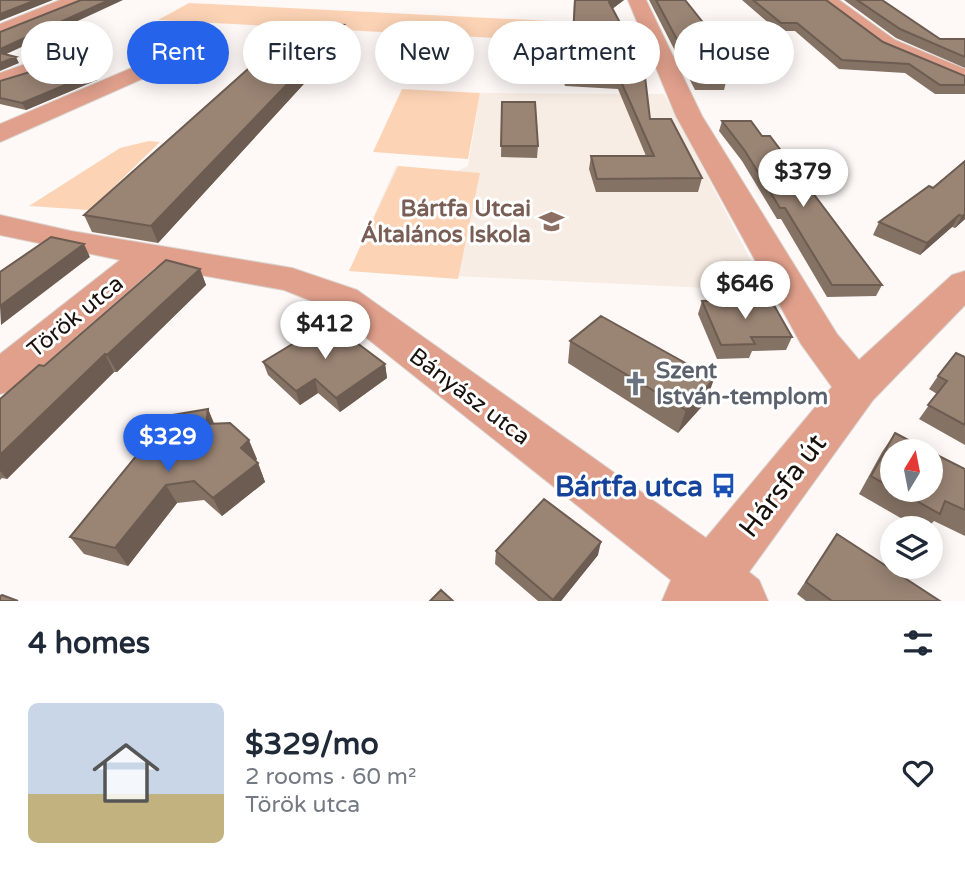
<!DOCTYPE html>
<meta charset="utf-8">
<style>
:root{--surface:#fff;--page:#f2f2f3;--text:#1f2937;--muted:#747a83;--line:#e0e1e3;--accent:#2563eb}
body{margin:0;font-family:"Varela Round",sans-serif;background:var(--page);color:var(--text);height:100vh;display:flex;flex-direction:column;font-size:26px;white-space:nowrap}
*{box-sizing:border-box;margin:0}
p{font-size:23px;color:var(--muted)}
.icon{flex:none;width:38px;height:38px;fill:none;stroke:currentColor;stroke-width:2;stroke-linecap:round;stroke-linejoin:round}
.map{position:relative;height:601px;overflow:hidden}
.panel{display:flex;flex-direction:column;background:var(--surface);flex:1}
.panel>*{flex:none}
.top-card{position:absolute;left:21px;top:21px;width:924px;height:63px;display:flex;gap:14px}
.needle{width:46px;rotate:10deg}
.fabs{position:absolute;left:880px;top:439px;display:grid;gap:14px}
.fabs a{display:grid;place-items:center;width:63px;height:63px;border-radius:50%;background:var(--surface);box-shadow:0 4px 18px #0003;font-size:35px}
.price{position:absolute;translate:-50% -60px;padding:0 16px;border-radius:24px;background:#fff;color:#222;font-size:23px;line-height:46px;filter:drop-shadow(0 2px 4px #0008)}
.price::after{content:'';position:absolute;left:50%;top:42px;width:21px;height:16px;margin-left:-10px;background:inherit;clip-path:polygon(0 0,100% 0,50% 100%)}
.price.current{background:var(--accent);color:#fff}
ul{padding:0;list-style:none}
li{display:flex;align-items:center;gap:21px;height:175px;padding:0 28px}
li+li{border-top:2px solid var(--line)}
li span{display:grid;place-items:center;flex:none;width:196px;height:140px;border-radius:10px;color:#555}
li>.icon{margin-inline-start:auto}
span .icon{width:84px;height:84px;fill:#fffc;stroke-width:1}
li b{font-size:30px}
h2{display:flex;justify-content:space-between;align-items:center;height:84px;padding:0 28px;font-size:30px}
.tag{padding:0 24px;border-radius:32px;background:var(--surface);box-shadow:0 4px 18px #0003;font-size:24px;line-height:63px}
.tag.current{background:var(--accent);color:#fff}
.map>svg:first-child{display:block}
.built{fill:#f8ede4}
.green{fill:#fcd3b5}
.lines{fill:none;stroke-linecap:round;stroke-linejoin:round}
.minor-casing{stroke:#d9d4d0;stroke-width:2}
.minor{fill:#e0a08c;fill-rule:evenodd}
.wall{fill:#847264}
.shaded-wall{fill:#6c5c51}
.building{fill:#9a8474;stroke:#6c5c51;stroke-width:2}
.labels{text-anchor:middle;stroke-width:6;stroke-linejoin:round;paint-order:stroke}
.education-label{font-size:23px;font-weight:bold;fill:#785e54;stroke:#fff;text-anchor:end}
.street-label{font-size:23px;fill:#19110b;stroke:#fff}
.worship-label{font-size:23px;font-weight:bold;fill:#5b616d;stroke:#fff;text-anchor:start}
.near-street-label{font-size:28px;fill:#19110b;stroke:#fff}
.near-transit-label{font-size:28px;font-weight:bold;fill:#164399;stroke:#fff;text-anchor:end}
</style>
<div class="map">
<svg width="965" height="601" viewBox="0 0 965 601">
<rect width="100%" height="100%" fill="#fef9f6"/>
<!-- built -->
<path class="built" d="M480,93L664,94L767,291L349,271L396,166L457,171L468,166Z"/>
<!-- green -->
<path class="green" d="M189,3L552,21L551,41L158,20Z
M402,89L480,93L468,159L373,152Z
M149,141L160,142L90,210L29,206L120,148Z
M398,166L480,173L458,279L349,271Z"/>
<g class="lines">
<defs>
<path id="minor" d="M60,0H85L82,4L0,37V24Z
M628,0H646L702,116L837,334L859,360L952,275L965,271V305L873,400L749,572L759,580L768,601H662L671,580L329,308L284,290L156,267L15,390L0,394V354L120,260L0,235V215L71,231L292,268L357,290L706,538L832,387L801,344L676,116Z
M818,0H839L895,40L965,69V84L881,48Z
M188,44L196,45L199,50L196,55L0,142V124Z
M34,61L42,63L45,68L42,73L0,88V73Z"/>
</defs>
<!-- minor casing -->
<use href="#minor" class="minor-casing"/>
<!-- minor -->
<use href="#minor" class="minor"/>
</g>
<!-- wall -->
<path class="wall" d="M574,0H624L612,9L650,119L702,178L698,192H596L589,169L591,156H646L618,89L565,86L557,58L558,47L573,35Z
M649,0H685L709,30L707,41H701L727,72L726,76L727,78L724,90H695Z
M742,0H826L883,42L965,76V94H935L905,73L839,69L795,31H778Z
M844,0H882L940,39H965V68L896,38Z
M344,25L346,38L158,243L92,232L84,215L295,36Z
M97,80L26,110L0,104V81Z
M502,102L538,146L537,158L501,157Z
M722,121L762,136L882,285L876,296L827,297L781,219H777L742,161L719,131Z
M965,161V219L955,228L952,227L920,255L873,235L879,222L933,188Z
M200,269L206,285L117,372H114L7,479L2,478L0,480V399Z
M702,301L792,337L786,350L752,351L749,358L717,359L698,314Z
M570,341L706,402L678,433L568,363Z
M965,357V445L919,419L937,394L929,389L938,376Z
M263,362L385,364L387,378L340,412L318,393L300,405L268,375Z
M208,409L214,424L257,459L255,461L258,463L265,482L222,516L204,500L177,503L128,566L84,554L70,537L167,433Z
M895,433L892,452V490H931L965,469V536L934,521L927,528H918L859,494L882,452Z
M837,534L940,601H806L797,594Z
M496,551L598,555L561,601H538L495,564Z"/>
<!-- shaded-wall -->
<path class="shaded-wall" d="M36,0H53L0,21V14Z
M109,0H123L0,57V49Z
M612,0H624L608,12L609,2Z
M344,25L346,38L158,243L151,226Z
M16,57L19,63L0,71V63Z
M94,73L97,80L26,110L22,103Z
M965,214V219L955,228L962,216Z
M959,215L952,227L920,255L927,243Z
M84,244L90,257L1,325L0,306Z
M200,269L206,285L117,372L107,355Z
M105,354L114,372L7,479L0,471V455Z
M385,364L387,378L340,412L336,398Z
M315,379L318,393L300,405L296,391Z
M714,379L706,402L678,433L686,410Z
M208,409L216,428L206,424Z
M249,440L257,459L249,467L241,448Z
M258,463L265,482L222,516L213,498Z
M166,485L177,503L128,566L115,548Z
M601,542L598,555L561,601H553Z"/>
<!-- building -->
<path class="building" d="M0,0H36L0,14Z
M81,0H109L0,49V32Z
M575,0H612L609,2L644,68L650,119H671L702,178L597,179L591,156H654L619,77L566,74L558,47L560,34L573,35Z
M656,0H685L709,30H692L727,72H723L727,78L698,79Z
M753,0H826L883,42L965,76V85H940L909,64L842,60L797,23H781Z
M857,0H882L940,39H965V57L900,29Z
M308,23L344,25L151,226L84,215L285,36H295Z
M0,53L16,57L0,63Z
M44,63L94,73L22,103L0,98V81L40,69Z
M502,102H535L538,146H501Z
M722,121H751L762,136H770L882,285H832L785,208H780L745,151Z
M965,161V214L962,216L959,215L927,243L879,222L929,186L933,188Z
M51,237L84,244L0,306V272Z
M166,260L200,269L107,355L105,354L0,455V399L39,365L44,366Z
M771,300L792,337H751L755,344L721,345L702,301Z
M601,316L714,379L686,410L570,341Z
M329,322L385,364L336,398L315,379L296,391L263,362Z
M956,353L965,357V425L928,405L947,381L938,376Z
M208,409L206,424L230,423L249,440L241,448L258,463L213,498L194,481L166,485L115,548L70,537L150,439L167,433L173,415Z
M895,433L931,452H892V488L871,476Z
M931,452L965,469V510L945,501L940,514L897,490H931Z
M544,499L601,542L553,600L496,551Z
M837,534L940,601H832L806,582Z
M441,590L453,601H430Z
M2,595L18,601H0V596Z"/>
<!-- icons -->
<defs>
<symbol id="school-bare" viewBox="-9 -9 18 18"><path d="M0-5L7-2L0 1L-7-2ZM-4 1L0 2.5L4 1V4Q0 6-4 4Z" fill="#8d6e63" stroke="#fff" stroke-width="2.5" paint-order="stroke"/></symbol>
<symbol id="church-bare" viewBox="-9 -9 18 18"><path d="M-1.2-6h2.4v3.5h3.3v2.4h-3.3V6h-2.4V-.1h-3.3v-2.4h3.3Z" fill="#6b7280" stroke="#fff" stroke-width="2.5" paint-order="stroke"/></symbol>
<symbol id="bus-bare" viewBox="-9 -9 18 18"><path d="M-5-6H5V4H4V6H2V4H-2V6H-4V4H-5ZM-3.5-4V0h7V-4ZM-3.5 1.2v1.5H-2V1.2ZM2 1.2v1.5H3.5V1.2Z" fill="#1a4fb4" stroke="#fff" stroke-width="2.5" paint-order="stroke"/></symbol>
</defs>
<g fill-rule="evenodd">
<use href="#school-bare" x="534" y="204" width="35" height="35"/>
<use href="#church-bare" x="618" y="366" width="35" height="35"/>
<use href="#bus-bare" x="706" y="468" width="35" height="35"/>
</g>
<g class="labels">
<!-- education labels -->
<g class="education-label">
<text x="531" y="216">Bártfa Utcai<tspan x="531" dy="26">Általános Iskola</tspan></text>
</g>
<!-- street labels -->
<g class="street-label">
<text transform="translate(75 316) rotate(-39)" y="8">Török utca</text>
<text transform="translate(470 396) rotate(37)" y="8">Bányász utca</text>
</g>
<!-- worship labels -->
<g class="worship-label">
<text x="656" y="378">Szent<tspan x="656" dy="26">István-templom</tspan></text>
</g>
<!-- near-street labels -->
<g class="near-street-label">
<text transform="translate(782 485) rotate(-52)" y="10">Hársfa út</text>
</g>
<!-- near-transit labels -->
<g class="near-transit-label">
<text x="703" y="496">Bártfa utca</text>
</g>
</g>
</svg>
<div class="fabs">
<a><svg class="needle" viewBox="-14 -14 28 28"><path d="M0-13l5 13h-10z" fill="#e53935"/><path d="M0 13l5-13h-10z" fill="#747a83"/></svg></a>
<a><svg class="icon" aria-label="layers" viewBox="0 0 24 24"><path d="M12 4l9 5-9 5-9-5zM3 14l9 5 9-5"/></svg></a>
</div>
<b class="price" style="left:803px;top:209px">$379</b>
<b class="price" style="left:745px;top:321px">$646</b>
<b class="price" style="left:325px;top:361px">$412</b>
<b class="price current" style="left:168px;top:474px">$329</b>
<div class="top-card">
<a class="tag">Buy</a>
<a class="tag current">Rent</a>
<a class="tag">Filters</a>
<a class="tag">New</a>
<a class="tag">Apartment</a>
<a class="tag">House</a>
</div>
</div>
<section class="panel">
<h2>4 homes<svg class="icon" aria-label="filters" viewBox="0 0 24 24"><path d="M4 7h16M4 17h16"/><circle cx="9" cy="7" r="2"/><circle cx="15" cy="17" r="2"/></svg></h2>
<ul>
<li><span style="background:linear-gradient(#c9d6e8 65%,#c2b280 0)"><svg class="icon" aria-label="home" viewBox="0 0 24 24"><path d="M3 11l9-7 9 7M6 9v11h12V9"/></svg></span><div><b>$329/mo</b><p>2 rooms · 60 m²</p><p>Török utca</p></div><svg class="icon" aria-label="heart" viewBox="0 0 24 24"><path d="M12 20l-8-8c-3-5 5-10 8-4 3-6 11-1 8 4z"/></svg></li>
</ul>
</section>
